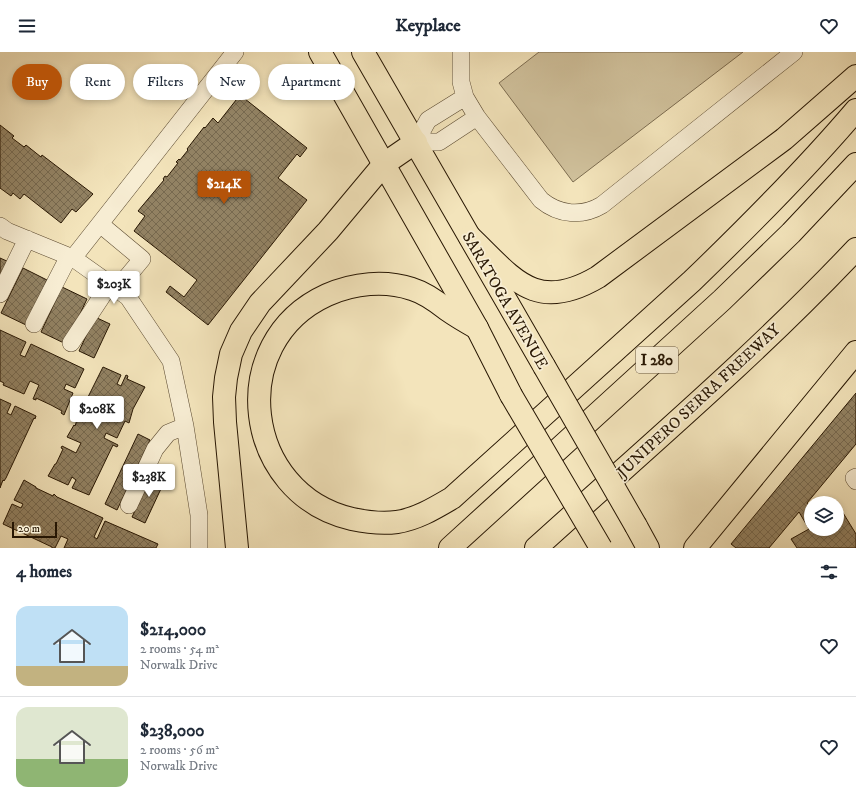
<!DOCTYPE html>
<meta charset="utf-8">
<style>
:root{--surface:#fff;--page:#f6f6f7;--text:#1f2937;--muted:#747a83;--line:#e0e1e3;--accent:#b45309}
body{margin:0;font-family:"IM FELL DW Pica",serif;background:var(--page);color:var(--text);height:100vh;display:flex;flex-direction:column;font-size:15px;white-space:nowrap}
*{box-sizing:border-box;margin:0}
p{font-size:13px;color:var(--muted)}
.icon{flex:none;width:22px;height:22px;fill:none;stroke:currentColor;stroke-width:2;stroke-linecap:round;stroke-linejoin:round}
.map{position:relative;height:496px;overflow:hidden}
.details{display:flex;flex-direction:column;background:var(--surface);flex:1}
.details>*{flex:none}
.guide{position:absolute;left:12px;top:12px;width:400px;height:36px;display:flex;gap:8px}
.fabs{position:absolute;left:804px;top:444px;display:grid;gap:8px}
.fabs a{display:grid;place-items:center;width:40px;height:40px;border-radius:50%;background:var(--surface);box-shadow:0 2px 6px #0003;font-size:20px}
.scale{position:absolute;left:12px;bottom:10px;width:45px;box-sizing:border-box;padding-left:4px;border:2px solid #281703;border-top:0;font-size:11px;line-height:14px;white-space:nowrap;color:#281703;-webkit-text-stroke:3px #f7edd3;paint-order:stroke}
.price{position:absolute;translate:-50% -34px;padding:0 9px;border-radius:4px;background:#fff;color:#222;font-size:13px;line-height:26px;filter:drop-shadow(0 1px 2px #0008)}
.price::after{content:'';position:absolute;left:50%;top:24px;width:12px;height:9px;margin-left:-6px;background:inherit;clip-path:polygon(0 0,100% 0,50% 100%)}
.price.current{background:var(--accent);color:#fff}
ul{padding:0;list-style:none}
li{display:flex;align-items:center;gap:12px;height:100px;padding:0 16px}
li+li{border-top:1px solid var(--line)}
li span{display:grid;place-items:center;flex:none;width:112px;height:80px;border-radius:12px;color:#555}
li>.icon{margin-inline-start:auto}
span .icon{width:48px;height:48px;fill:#fffc;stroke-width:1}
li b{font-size:17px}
h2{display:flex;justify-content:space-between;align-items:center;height:48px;padding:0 16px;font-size:17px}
.chip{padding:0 14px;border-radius:18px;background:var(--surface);box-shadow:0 2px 6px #0003;font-size:14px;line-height:36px}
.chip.current{background:var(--accent);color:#fff}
header{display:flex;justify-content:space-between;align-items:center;height:52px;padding:0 16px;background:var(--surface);font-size:18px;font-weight:700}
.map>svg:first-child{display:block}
.pitch{fill:#d0c19c;stroke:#7c6c50}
.building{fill:url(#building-cross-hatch);stroke:#281703}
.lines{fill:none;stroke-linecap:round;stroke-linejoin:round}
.minor-casing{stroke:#5b4a31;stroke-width:18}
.major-casing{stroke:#281703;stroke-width:24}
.highway-casing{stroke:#281703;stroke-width:24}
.minor{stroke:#f7edd3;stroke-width:17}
.major{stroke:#f3e4bb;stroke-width:22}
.highway{stroke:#f3e4bb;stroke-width:22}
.major-bridge-casing{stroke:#281703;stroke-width:24;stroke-linecap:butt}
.major-bridge{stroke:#f3e4bb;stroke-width:22}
.labels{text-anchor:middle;stroke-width:3.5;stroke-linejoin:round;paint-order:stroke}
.shield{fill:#f7edd3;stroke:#665741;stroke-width:1}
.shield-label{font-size:15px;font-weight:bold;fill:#281703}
.street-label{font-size:16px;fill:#281703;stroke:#f7edd3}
</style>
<header><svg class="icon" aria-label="menu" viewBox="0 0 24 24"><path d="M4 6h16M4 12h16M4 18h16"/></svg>Keyplace<svg class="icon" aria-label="heart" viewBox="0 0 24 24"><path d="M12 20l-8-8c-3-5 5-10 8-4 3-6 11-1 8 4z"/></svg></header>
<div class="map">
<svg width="856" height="496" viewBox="0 0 856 496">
<defs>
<pattern id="building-cross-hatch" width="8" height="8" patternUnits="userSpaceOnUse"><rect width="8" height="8" fill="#928263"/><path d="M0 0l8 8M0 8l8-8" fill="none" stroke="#77694f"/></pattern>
</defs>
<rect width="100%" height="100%" fill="#f3e4bb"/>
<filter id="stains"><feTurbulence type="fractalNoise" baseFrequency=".005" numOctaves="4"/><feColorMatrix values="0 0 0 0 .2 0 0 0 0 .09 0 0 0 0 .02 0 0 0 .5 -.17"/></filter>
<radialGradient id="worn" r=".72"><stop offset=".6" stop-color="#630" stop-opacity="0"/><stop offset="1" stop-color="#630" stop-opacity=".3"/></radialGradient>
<!-- pitch -->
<path class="pitch" d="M539,0H743L573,130L499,31Z"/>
<!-- building -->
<path class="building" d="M240,43L307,96L300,105L297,102L278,126L307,148L208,273L166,240L170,234L184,245L197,228L134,179L145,164L138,159L164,128L163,127L165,124L167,125L178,111L176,110L179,107L180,108L188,98L187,97L204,75L205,76L213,66L218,71Z
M0,73L14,84L12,86L24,95L26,93L41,105L42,103L93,142L76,160L72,157L61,171L24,142L20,147L13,141L11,144L0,136Z
M0,206L9,210L0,228Z
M23,216L47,228L26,273L1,261Z
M62,235L87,247L66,292L41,280Z
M95,265L110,272L94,306L79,299Z
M0,278L26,290L20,303L25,305L31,292L84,317L75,336L66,332L64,337L73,341L64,363L61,361L62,359L51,353L36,346V348L33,347L39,333L30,329L24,342L3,333L4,331L0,329Z
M103,315L121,323L117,332L121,334L126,323L128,324L127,327L145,335L133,357L129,371L125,369L117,386L106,381L104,386L118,393L117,395L113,393L89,443L72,436L76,428L72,425L68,433L48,424L55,412H56L63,397L61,396L62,394L76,401L81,391L67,385L74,373L75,374L77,368L75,367L76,364L82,355H83Z
M856,341V392L807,451L811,457V477H837V451L856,482V496H797L791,487L809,477L799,460L769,496H736L731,492Z
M0,347L11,352L7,361L11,363L15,354L36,364L35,367L34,366L6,426L4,429L3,428L0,436Z
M138,382L150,388L117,458L105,452Z
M154,420L166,426L145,471L132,465Z
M24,428L36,435V436L53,444L54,442L57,445L103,466L94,485L97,487L105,469L158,492L156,496H64L68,487L61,484L55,496H52V495L3,472L12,452L21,456L23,452L14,448Z"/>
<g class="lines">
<defs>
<path id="minor" d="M461,0V30L465,45L477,65L541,148C559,163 582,165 602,153L794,0
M465,45L428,68L416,90H439L477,65
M100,172L142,207L117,237
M0,174L7,179L73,206L128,245L171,309L185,374L199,463V496
M73,206L235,0
M0,242L27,187
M34,272L69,204
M71,291L110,232
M856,425L854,426L856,429
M129,453L155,397L168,381L185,374"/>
<path id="major" d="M320,0L477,276L511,343
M363,0L544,314
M636,474L648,496"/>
<path id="highway" d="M470,185C513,226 535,262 598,225L784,87L856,24
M477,276C466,270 456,264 446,257C436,249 425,241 412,237C385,228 354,231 327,243C224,290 243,442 352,467C366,470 382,472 397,470C417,467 435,456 452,446L692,229C749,174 805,118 856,58
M237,496L225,370L224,345L226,326L231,302L241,279L260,251L328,179L384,112L416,90
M450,496L722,248L791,181L856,112
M536,496C644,398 756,303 856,197
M695,496L856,300"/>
</defs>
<!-- minor casing -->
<use href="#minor" class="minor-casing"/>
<!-- major casing -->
<use href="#major" class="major-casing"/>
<!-- highway casing -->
<use href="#highway" class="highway-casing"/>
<!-- minor -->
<use href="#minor" class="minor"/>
<!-- major -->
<use href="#major" class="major"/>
<!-- highway -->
<use href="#highway" class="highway"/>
<defs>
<path id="major-bridge" d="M544,314L636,474
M511,343L601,496"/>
</defs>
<!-- major-bridge casing -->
<use href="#major-bridge" class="major-bridge-casing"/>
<!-- major-bridge -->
<use href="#major-bridge" class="major-bridge"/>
</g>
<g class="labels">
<!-- shield labels -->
<rect class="shield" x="636" y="295" width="42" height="26" rx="3"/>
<g class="shield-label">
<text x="657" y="313">I 280</text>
</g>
<!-- street labels -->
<g class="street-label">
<text transform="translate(506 248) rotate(60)" y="6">SARATOGA AVENUE</text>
<text transform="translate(698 348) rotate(-43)" y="6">JUNIPERO SERRA FREEWAY</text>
</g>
</g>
<rect width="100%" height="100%" filter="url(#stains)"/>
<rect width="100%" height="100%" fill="url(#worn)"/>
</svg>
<div class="fabs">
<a><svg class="icon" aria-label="layers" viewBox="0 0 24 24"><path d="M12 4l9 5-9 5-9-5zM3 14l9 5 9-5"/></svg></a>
</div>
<div class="scale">20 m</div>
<b class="price current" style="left:224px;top:153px">$214K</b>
<b class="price" style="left:114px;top:253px">$203K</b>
<b class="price" style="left:97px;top:378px">$208K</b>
<b class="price" style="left:149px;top:446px">$238K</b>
<div class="guide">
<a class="chip current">Buy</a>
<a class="chip">Rent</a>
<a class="chip">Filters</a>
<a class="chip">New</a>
<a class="chip">Apartment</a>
</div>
</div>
<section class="details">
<h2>4 homes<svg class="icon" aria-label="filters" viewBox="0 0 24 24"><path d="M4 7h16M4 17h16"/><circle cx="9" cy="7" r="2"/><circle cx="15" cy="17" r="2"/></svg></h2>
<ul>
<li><span style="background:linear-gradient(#bfe0f5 75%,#c2b280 0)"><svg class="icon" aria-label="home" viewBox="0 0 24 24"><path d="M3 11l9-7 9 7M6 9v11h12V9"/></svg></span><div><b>$214,000</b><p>2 rooms · 54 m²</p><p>Norwalk Drive</p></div><svg class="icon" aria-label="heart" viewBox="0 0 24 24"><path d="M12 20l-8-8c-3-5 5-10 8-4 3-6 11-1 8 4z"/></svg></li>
<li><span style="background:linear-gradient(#dfe7d0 65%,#8fb573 0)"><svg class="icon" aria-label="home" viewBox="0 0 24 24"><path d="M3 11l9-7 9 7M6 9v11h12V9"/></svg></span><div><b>$238,000</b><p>2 rooms · 56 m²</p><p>Norwalk Drive</p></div><svg class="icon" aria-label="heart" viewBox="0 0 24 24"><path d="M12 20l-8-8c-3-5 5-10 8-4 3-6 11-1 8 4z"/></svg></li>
</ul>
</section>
